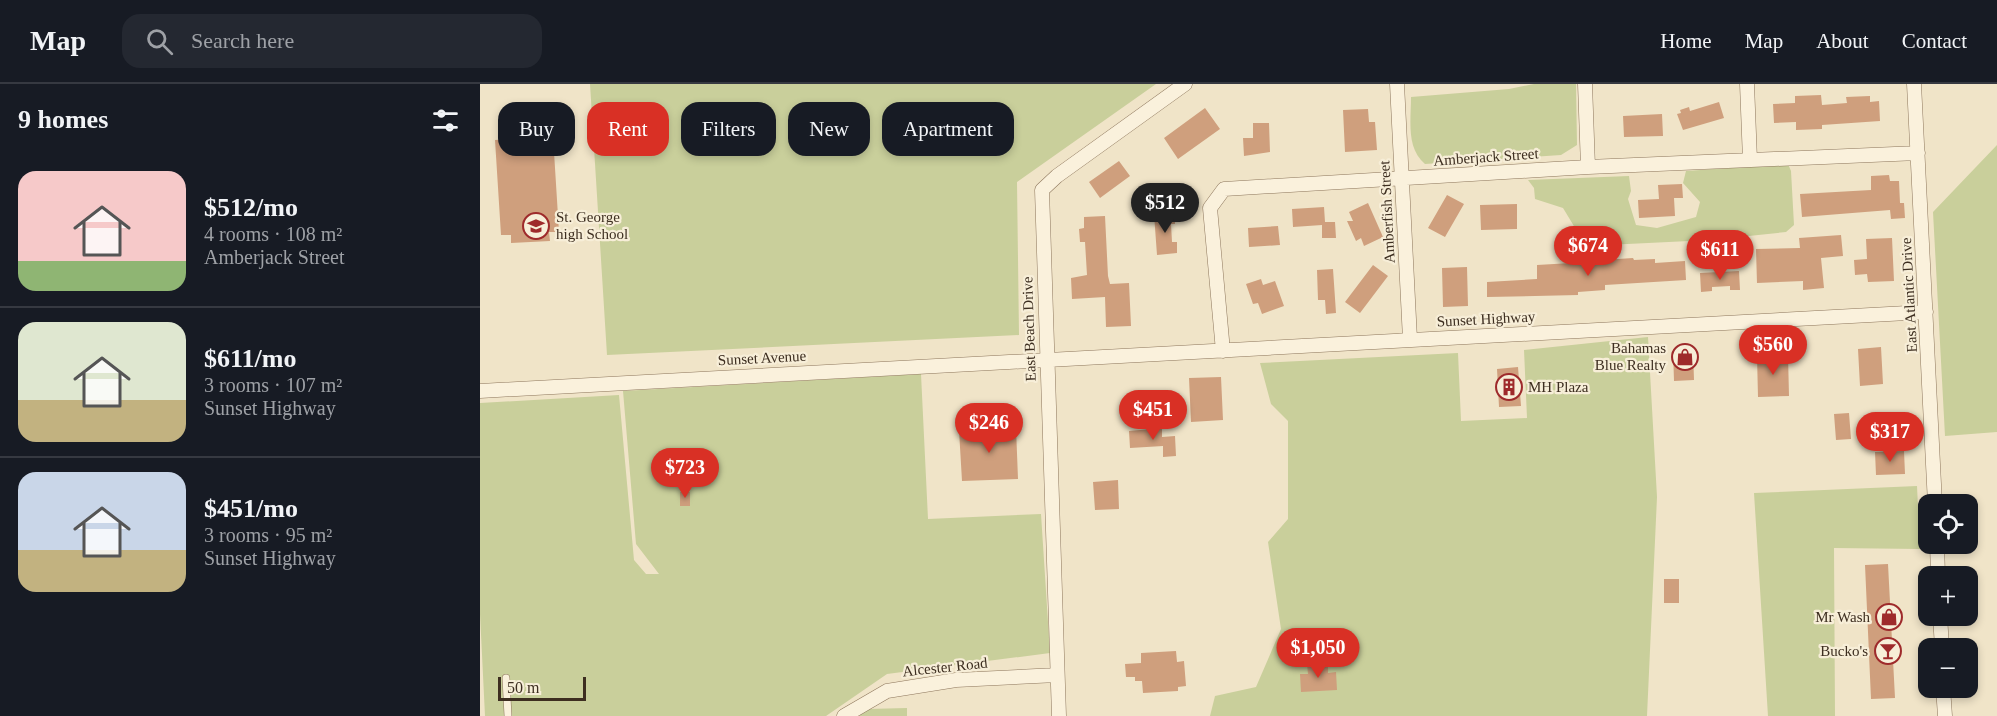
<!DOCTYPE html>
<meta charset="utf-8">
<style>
:root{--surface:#171b24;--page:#242831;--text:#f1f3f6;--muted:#9ea1a6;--line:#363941;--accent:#d93025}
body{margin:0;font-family:Georgia,serif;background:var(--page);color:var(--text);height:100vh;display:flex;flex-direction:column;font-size:22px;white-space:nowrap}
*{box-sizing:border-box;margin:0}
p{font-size:20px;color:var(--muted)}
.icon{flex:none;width:33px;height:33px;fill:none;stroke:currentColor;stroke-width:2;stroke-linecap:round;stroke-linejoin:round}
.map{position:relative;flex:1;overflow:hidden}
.side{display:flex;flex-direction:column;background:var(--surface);width:480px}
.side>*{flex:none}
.top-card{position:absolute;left:18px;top:18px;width:570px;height:54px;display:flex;gap:12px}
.buttons{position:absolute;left:1438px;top:410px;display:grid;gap:12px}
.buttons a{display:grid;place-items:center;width:60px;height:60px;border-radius:12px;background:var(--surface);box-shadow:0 3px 9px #0003;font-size:30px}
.scale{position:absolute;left:18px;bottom:15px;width:88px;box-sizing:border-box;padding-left:6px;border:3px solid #3d2e20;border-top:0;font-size:16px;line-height:21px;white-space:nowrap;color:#3d2e20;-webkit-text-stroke:4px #f7eed8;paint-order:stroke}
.price{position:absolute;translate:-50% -51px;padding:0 14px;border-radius:21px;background:var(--accent);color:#fff;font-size:20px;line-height:39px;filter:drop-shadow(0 2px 3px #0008)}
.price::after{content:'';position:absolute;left:50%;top:36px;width:18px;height:14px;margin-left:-9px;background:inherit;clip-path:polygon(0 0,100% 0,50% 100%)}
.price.current{background:#222;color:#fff}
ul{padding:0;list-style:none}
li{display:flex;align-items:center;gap:18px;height:150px;padding:0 18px}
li+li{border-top:2px solid var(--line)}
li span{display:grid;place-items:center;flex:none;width:168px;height:120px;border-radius:18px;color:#555}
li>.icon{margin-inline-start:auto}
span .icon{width:72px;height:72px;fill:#fffc;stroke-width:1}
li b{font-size:26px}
h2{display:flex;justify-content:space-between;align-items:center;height:72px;padding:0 18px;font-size:26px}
.pill{padding:0 21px;border-radius:18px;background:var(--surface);box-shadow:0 3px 9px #0003;font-size:21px;line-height:54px}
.pill.current{background:var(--accent);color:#fff}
header{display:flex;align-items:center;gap:36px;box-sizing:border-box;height:84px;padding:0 30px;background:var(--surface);border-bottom:2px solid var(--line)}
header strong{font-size:28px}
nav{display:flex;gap:33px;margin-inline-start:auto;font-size:21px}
.search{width:420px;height:54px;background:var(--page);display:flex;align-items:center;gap:15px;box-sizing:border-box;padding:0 21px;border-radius:18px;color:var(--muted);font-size:22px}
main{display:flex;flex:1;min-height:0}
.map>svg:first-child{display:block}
.green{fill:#c9cf9b}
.building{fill:#cf9f7d}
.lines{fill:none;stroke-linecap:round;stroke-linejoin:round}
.lane-casing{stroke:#8d765c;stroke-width:8}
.street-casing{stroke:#8d765c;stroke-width:15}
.lane{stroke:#faf1dc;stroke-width:7}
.street{stroke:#faf1dc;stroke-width:14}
.labels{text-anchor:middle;stroke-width:4.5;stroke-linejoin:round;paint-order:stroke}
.street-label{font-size:15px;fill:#3d2e20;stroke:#f7eed8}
.poi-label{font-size:15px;fill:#3d2e20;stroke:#f7eed8;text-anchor:end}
</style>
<header>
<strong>Map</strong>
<div class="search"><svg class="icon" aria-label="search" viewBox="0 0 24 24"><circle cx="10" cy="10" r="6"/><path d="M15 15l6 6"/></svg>Search here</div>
<nav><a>Home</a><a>Map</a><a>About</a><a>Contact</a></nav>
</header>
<main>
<section class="side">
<h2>9 homes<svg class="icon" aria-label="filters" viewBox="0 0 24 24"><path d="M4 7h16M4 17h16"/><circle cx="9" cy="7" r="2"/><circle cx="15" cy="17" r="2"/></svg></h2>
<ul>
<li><span style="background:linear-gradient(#f6c9c9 75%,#8fb573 0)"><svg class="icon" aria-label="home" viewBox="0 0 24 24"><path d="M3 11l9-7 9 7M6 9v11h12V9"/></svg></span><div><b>$512/mo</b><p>4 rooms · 108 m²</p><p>Amberjack Street</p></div></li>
<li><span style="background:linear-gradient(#dfe7d0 65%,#c2b280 0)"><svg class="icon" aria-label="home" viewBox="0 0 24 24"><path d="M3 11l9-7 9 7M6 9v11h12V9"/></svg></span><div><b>$611/mo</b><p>3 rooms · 107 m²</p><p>Sunset Highway</p></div></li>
<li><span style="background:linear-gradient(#c9d6e8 65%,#c2b280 0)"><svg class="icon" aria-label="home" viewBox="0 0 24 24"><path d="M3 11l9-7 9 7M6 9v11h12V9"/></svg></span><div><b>$451/mo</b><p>3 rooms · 95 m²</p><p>Sunset Highway</p></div></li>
</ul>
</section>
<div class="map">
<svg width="1517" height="632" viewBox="0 0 1517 632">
<rect width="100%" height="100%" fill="#f0e4c8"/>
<!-- green -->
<path class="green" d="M110,0H676L537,98L539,251L127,271Z
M1054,0H1096L1097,61L1081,71L945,80C926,64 931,37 931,13L1029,5Z
M1517,61V348L1465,352L1453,128Z
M1308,80L1311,87L1314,141L1306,148L1230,156L1106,162L1083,124L1055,115L1054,104L1048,96L1149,92L1151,107L1148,115L1156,141L1177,144L1216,133L1220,118L1203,99L1206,87Z
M1168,253L1177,413L1167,632H730L735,612L776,603L801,545L788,458L808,435V337L791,320L780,279L978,269L981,337L1047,334L1044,266Z
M441,290L448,435L561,430L570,569L407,590L346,632H5L0,530V319L139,311L154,476L166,490H179L156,460L143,307Z
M1437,402L1440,465L1354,464L1355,632H1288L1274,409Z
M427,624V632H379L387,625Z"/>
<!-- building -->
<path class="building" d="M1341,11L1342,21L1367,19L1366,13L1390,12V18L1399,17L1400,37L1342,41V45L1316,46V38L1294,39L1293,20L1315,19V12Z
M1239,18L1244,34L1203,46L1197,30L1201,29L1200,26L1209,23L1210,27Z
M725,24L740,45L698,75L684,54Z
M888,25L889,38H895L897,66L865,68L863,26Z
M1182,30L1183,52L1144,53L1143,32Z
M773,39H789L790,68L764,72L763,54H773Z
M73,52L79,148H69L70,157L31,159V151H21L15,56Z
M639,77L650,92L620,114L609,98Z
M1409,91L1410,97H1419L1420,119H1424L1425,134L1411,135L1410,126L1322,133L1320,110L1391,106V92Z
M1202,100L1203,114H1194L1195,132L1159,134L1158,116L1179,115L1178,101Z
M967,111L984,120L965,153L948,144Z
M888,119L903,153L884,162L881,154L876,157L867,137H873L869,128Z
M1037,120V145L1001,146L1000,121Z
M844,123L845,138H855L856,154H842V141L813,143L812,125Z
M695,129V140H691L692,158H697V169L677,171L674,130Z
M625,132L628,192L630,200L649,199L651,242L626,243L625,213L592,215L591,194L607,191L605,158H600L599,145L604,144V133Z
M798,142L800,161L769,163L768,144Z
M1361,151L1363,172L1341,174L1344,204L1323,206V197L1277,199L1276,165L1320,164L1319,154Z
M1412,154L1414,197L1388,198L1387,190L1375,191L1374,176L1387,175L1386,155Z
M1123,170V176L1153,174L1154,176L1175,175V179L1205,177L1206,196L1125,201V206L1098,208V211L1007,213V198L1057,195V181L1108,178V171Z
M893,181L908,192L880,229L865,218Z
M987,183L988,222L963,223L962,184Z
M853,185L856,229L846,230L845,216H838L837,186Z
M1259,187L1260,206H1250V202L1232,203V207L1221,208L1220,189Z
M781,195L783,201L795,197L804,222L782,230L778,219L773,220L766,200Z
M1401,263L1403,300L1380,302L1378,265Z
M1213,265L1214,296L1194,297L1193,266Z
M1308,271L1309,312L1278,313L1277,272Z
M1038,283L1041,322L1019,323L1017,285Z
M741,293L743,336L711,338L709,294Z
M1369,329L1371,355L1356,356L1354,330Z
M536,344L538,395L482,397L479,346Z
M682,344V353L695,352L696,372L683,373V362L650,364L649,347Z
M1424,367L1425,390L1396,391L1395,368Z
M638,396L639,425L615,426L613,398Z
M200,408H210V422H200Z
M1408,480L1415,614L1391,615L1385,481Z
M1184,495H1199V519H1184Z
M696,567L697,578L704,577L706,602L698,603V607L663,609L662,597H655V593H646L645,580L661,579V569Z
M848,579V589L856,588L857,606L821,608L820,590H828L827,580Z"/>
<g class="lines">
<defs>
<path id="lane" d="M26,594L28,632"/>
<path id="street" d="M917,0L930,255
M1105,0L1108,83
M1267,0L1270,76
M1434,0L1455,420
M743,267L730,124L744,105L1108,83L1438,69
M0,307L1446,228
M1457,459L1458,492
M1460,531L1462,564
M1463,603L1465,632
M364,632L407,607L476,596L577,591
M579,632L562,106L577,92L705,0"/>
</defs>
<!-- lane casing -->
<use href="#lane" class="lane-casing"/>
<!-- street casing -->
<use href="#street" class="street-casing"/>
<!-- lane -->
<use href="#lane" class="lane"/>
<!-- street -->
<use href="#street" class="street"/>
</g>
<!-- icons -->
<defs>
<symbol id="school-ring" viewBox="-11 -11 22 22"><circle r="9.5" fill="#f7eed8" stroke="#9e2a2b" stroke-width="1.5"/><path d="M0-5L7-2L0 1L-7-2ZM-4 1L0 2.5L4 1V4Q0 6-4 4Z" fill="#9e2a2b"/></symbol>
<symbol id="shop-ring" viewBox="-11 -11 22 22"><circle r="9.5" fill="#f7eed8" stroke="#9e2a2b" stroke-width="1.5"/><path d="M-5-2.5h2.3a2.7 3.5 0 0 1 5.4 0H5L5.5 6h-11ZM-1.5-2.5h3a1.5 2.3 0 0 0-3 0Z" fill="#9e2a2b"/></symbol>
<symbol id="building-ring" viewBox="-11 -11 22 22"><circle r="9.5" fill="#f7eed8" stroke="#9e2a2b" stroke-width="1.5"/><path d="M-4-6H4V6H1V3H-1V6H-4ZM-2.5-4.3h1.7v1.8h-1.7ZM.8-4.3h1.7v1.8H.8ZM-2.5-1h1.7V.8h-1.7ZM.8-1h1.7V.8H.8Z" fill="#9e2a2b"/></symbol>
<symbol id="bar-ring" viewBox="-11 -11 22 22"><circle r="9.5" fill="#f7eed8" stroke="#9e2a2b" stroke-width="1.5"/><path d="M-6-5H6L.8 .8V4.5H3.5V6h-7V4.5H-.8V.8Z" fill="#9e2a2b"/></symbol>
</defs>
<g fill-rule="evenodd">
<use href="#school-ring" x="41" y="127" width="30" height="30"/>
<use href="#shop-ring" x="1190" y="258" width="30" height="30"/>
<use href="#building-ring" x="1014" y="288" width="30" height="30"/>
<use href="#shop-ring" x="1394" y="518" width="30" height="30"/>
<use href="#bar-ring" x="1393" y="552" width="30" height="30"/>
</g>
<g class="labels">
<!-- street labels -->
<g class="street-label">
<text transform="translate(1006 73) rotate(-4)" y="5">Amberjack Street</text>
<text transform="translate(907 128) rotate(-93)" y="5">Amberfish Street</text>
<text transform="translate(1429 211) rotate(-93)" y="5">East Atlantic Drive</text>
<text transform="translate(1006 235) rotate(-3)" y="5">Sunset Highway</text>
<text transform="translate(549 245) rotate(-92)" y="5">East Beach Drive</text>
<text transform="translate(282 274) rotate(-3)" y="5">Sunset Avenue</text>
<text transform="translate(465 583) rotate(-6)" y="5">Alcester Road</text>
</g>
<!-- poi labels -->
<g class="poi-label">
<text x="76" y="138" text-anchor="start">St. George<tspan x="76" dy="17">high School</tspan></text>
<text x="1186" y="269">Bahamas<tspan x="1186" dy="17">Blue Realty</tspan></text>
<text x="1048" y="308" text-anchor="start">MH Plaza</text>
<text x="1390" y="538">Mr Wash</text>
<text x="1388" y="572">Bucko's</text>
</g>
</g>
</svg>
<div class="buttons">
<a><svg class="icon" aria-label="locate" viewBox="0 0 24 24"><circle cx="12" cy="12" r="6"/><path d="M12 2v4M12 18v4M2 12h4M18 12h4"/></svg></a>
<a>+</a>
<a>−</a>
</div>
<div class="scale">50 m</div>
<b class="price current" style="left:685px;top:150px">$512</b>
<b class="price" style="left:1108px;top:193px">$674</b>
<b class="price" style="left:1240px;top:197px">$611</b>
<b class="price" style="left:1293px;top:292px">$560</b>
<b class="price" style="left:673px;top:357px">$451</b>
<b class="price" style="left:509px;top:370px">$246</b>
<b class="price" style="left:1410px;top:379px">$317</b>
<b class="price" style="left:205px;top:415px">$723</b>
<b class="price" style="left:838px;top:595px">$1,050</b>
<div class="top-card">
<a class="pill">Buy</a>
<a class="pill current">Rent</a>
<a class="pill">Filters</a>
<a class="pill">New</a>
<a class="pill">Apartment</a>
</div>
</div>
</main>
